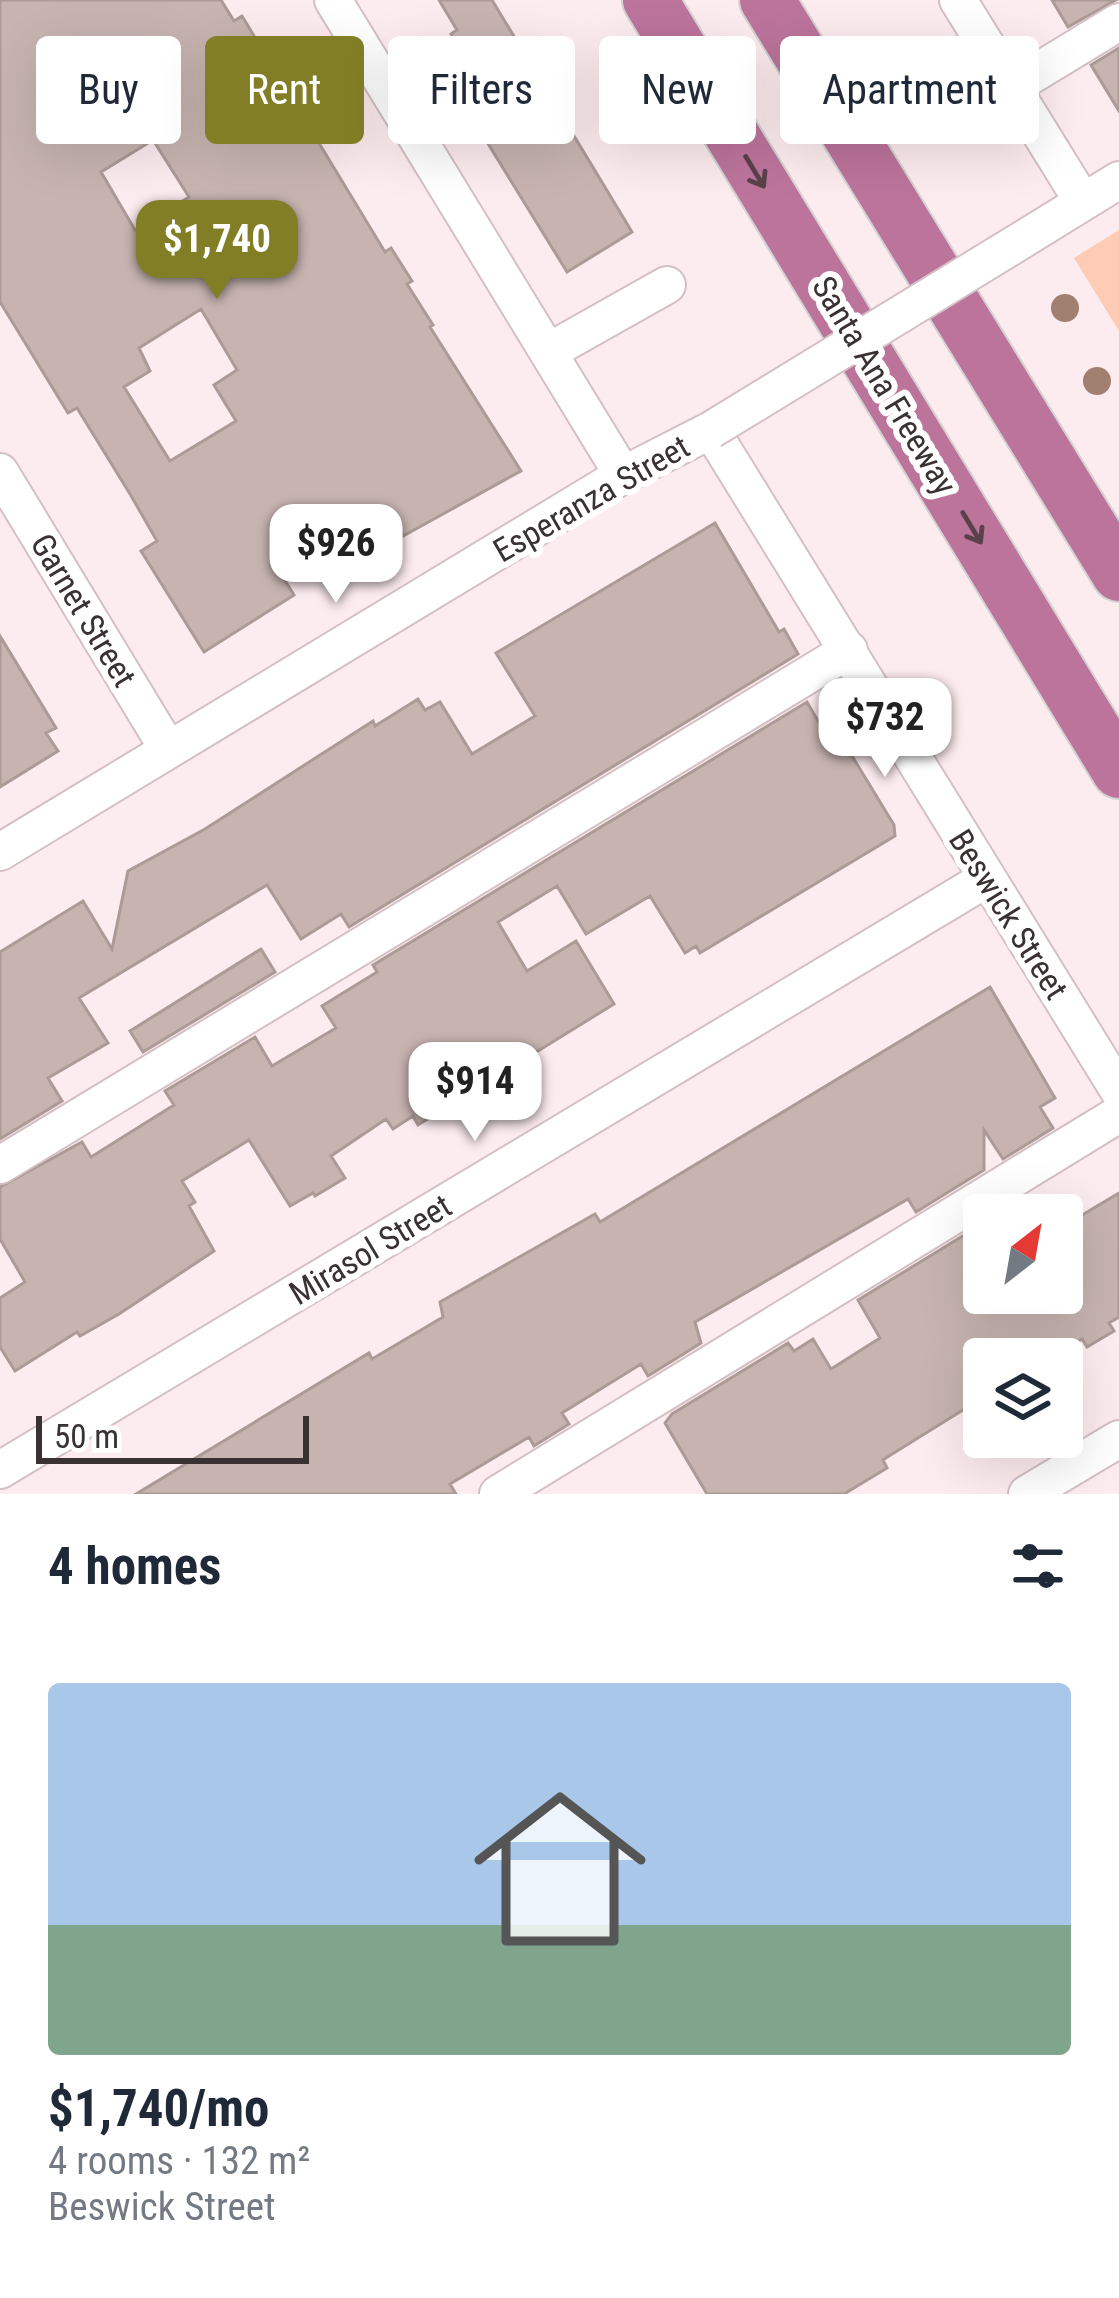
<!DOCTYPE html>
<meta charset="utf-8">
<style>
:root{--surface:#fff;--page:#f6f6f7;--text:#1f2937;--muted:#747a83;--line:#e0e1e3;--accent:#827e25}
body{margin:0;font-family:"Roboto Condensed",sans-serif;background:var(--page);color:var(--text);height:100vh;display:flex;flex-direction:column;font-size:45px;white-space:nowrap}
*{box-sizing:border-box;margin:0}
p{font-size:39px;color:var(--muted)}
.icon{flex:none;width:66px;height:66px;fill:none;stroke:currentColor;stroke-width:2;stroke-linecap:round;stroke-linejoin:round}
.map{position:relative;height:1494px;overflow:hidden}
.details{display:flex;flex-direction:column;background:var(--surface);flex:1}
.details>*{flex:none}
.top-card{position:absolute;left:36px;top:36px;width:1047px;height:108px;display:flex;gap:24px}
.needle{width:78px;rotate:31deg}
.tools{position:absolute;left:963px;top:1194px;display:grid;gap:24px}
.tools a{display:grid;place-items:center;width:120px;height:120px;border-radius:12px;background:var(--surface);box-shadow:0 12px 48px #0002;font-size:60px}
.scale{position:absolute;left:36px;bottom:30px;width:273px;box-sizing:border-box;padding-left:12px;border:6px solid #393132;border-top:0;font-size:33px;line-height:42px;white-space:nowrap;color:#393132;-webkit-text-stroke:9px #fff;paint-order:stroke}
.price{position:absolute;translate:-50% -102px;padding:0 27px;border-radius:24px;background:#fff;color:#222;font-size:39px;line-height:78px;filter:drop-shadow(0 3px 6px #0008)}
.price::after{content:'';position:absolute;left:50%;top:72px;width:36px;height:27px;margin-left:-18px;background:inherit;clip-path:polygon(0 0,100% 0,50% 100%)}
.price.current{background:var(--accent);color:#fff}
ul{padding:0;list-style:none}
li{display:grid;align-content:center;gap:24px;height:636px;padding:0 48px}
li+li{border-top:3px solid var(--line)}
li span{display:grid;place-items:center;height:372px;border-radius:12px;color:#555}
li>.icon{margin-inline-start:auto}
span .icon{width:216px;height:216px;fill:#fffc;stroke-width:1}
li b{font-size:51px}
h2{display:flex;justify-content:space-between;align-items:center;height:144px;padding:0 48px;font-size:51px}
.pill{padding:0 42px;border-radius:12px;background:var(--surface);box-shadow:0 12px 48px #0002;font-size:42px;line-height:108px}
.pill.current{background:var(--accent);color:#fff}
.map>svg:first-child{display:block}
.green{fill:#fecbb4}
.building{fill:#c7b4b1;stroke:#ac9a97;stroke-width:3;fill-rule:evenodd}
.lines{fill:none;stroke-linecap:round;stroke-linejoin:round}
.minor-casing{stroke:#d4c0c4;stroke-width:40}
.highway-casing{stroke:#d3d2d2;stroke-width:58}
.minor{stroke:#fff;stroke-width:36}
.highway{stroke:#bc749b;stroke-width:54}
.minor-bridge-casing{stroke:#d4c0c4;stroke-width:40;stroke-linecap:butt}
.minor-bridge{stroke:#fff;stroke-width:36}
.tree{fill:#a17f71}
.oneway{stroke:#5a424c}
.labels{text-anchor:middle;stroke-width:12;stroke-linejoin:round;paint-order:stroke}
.street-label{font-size:33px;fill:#393132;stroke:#fff}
</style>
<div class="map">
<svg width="1119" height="1494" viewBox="0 0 1119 1494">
<rect width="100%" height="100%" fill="#fdecef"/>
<!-- green -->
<path class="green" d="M1119,230V331L1074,258Z"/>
<!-- building -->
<path class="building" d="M0,0H221L234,21L242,16L385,252L391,248L412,281L407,284L433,325L430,327L521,471L403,536L386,508L279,571L294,595L204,652L141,551L157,541L130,494L77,408L68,413L0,302ZM153,140L189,197L135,230L101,172ZM201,309L237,370L214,385L236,421L170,461L124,387L150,371L139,348Z
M439,0H492L632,232L567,272L455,90L477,76L451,34L457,30Z
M1052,0H1116L1068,27Z
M1119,48V111L1091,65Z
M715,523L779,632L784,629L798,654L349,927L341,914L301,939L267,885L79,998L108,1043L48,1078L62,1101L0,1139V952L83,901L112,949L128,871L205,829L373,721L375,726L418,699L425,710L440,702L472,754L535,716L496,653Z
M0,636L56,728L46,733L58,751L0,787Z
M807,702L836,752L846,746L894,825L895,836L700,953L696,946L685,953L650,896L586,934L557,886L498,922L527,971L576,941L614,1004L418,1125L413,1116L393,1129L386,1119L331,1156L345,1178L315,1196L313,1193L290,1206L249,1140L182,1181L195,1202L189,1206L214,1251L119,1314L80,1336L77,1332L15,1371L0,1347V1298L25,1282L0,1239V1187L82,1142L91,1157L174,1105L165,1091L255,1037L272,1066L336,1028L322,1006L377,972L373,965Z
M261,949L275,972L143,1052L130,1031Z
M990,987L1055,1098L1040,1107L1053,1128L1003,1159L984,1130V1170L916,1212L908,1199L695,1322L701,1343L648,1376L641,1364L562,1413L569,1424L534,1446L529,1437L450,1484L456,1494H136L369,1353L372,1359L443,1317L440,1302L595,1214L600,1222Z
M1119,1193V1317L1109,1323L1114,1331L1087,1347L1082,1339L1048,1359H984V1397L889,1456L883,1460L887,1468L844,1494H707L665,1423L672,1414L788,1343L794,1351L813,1339L831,1369L880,1338L858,1300L984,1223V1293H1062V1227Z"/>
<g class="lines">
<defs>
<path id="minor" d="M333,0L623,475
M958,0L1083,202
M1012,87L1119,22
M1030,235L1119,180
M548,352L667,285
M0,472L168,749
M0,852L623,475L711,430L1119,1091
M0,1165L849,650
M0,1470L986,879
M498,1494L1119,1114
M1027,1494L1119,1439"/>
<path id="highway" d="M650,0L1119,771
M767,0L1119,574"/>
</defs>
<!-- minor casing -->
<use href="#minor" class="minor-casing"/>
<!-- highway casing -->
<use href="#highway" class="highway-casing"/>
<!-- minor -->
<use href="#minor" class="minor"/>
<!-- highway -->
<use href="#highway" class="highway"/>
<defs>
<path id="minor-bridge" d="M711,430L1030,235"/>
</defs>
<!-- minor-bridge casing -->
<use href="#minor-bridge" class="minor-bridge-casing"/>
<!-- minor-bridge -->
<use href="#minor-bridge" class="minor-bridge"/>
</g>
<!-- trees -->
<g class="tree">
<circle cx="1065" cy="308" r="14"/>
<circle cx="1097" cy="381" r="14"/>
</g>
<!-- one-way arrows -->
<defs><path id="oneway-shaft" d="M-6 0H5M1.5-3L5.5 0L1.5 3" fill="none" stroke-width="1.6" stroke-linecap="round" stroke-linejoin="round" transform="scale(3)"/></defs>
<g class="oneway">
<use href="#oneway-shaft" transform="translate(755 172) rotate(59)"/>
<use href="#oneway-shaft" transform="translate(972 528) rotate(59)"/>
</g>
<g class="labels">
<!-- street labels -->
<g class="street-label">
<text transform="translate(885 385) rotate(59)" y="12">Santa Ana Freeway</text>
<text transform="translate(591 498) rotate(-30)" y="12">Esperanza Street</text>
<text transform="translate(84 610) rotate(59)" y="12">Garnet Street</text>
<text transform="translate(1009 914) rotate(58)" y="12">Beswick Street</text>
<text transform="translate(370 1249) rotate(-31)" y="12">Mirasol Street</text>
</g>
</g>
</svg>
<div class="tools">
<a><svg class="needle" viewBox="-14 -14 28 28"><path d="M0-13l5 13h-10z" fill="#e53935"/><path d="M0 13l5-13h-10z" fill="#747a83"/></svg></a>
<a><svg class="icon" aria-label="layers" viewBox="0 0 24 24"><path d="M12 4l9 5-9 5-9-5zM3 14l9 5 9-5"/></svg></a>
</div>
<div class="scale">50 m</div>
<b class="price current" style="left:217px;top:302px">$1,740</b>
<b class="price" style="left:336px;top:606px">$926</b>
<b class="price" style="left:885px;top:780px">$732</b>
<b class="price" style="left:475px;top:1144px">$914</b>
<div class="top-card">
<a class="pill">Buy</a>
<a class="pill current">Rent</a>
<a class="pill">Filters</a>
<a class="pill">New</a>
<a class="pill">Apartment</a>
</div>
</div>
<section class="details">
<h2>4 homes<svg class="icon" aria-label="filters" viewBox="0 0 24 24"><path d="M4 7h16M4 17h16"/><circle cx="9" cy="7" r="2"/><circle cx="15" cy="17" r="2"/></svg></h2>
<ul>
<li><span style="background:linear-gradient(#a9c7e8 65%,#7fa58c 0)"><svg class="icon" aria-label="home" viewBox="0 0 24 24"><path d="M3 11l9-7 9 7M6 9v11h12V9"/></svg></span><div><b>$1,740/mo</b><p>4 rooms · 132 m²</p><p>Beswick Street</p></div></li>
</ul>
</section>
